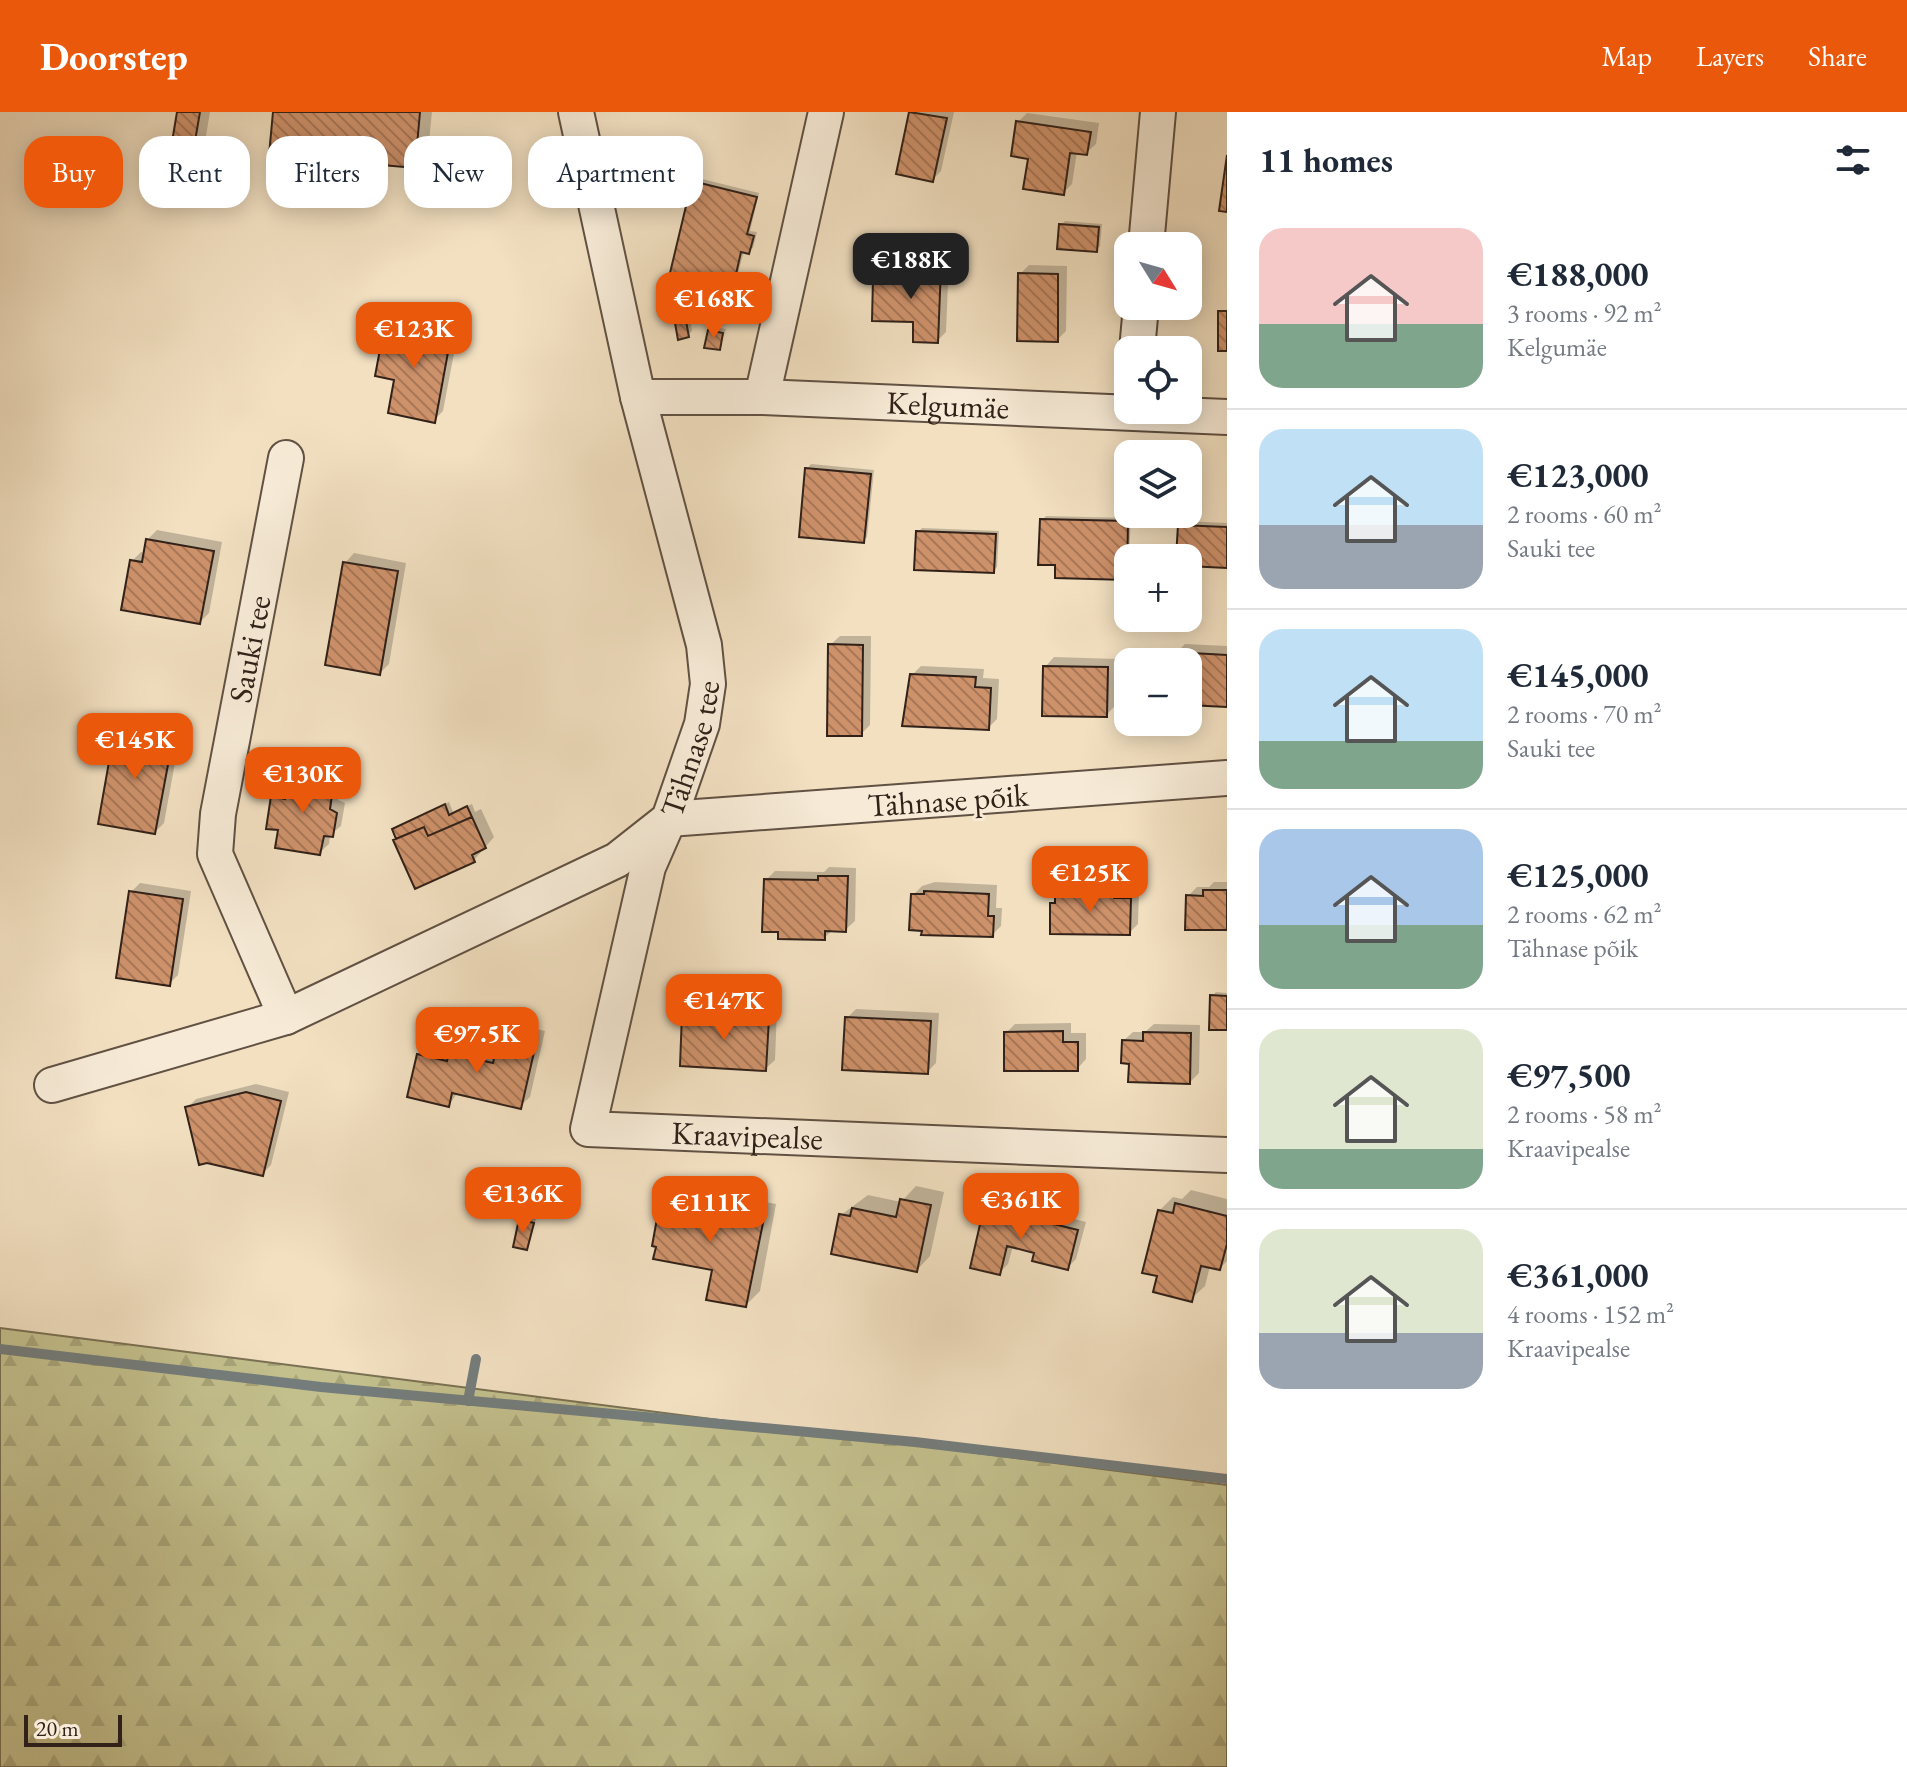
<!DOCTYPE html>
<meta charset="utf-8">
<style>
:root{--surface:#fff;--page:#f2f2f3;--text:#1f2937;--muted:#747a83;--line:#e0e1e3;--accent:#ea580c}
body{margin:0;font-family:"EB Garamond",serif;background:var(--page);color:var(--text);height:100vh;display:flex;flex-direction:column;font-size:30px;white-space:nowrap}
*{box-sizing:border-box;margin:0}
p{font-size:26px;color:var(--muted)}
.icon{flex:none;width:44px;height:44px;fill:none;stroke:currentColor;stroke-width:2;stroke-linecap:round;stroke-linejoin:round}
.map{position:relative;flex:1;overflow:hidden}
.drawer{display:flex;flex-direction:column;background:var(--surface);width:680px}
.drawer>*{flex:none}
.banner{position:absolute;left:24px;top:24px;width:760px;height:72px;display:flex;gap:16px}
.needle{width:52px;rotate:127deg}
.buttons{position:absolute;left:1114px;top:120px;display:grid;gap:16px}
.buttons a{display:grid;place-items:center;width:88px;height:88px;border-radius:16px;background:var(--surface);box-shadow:0 4px 20px #0003;font-size:40px}
.scale{position:absolute;left:24px;bottom:20px;width:98px;box-sizing:border-box;padding-left:8px;border:4px solid #312119;border-top:0;font-size:22px;line-height:28px;white-space:nowrap;color:#312119;-webkit-text-stroke:6px #f7ebd7;paint-order:stroke}
.price{position:absolute;translate:-50% -68px;padding:0 18px;border-radius:16px;background:var(--accent);color:#fff;font-size:26px;line-height:52px;filter:drop-shadow(0 2px 4px #0008)}
.price::after{content:'';position:absolute;left:50%;top:48px;width:24px;height:18px;margin-left:-12px;background:inherit;clip-path:polygon(0 0,100% 0,50% 100%)}
.price.selected{background:#222;color:#fff}
ul{padding:0;list-style:none}
li{display:flex;align-items:center;gap:24px;height:200px;padding:0 32px}
li+li{border-top:2px solid var(--line)}
li span{display:grid;place-items:center;flex:none;width:224px;height:160px;border-radius:24px;color:#555}
li>.icon{margin-inline-start:auto}
span .icon{width:96px;height:96px;fill:#fffc;stroke-width:1}
li b{font-size:34px}
h2{display:flex;justify-content:space-between;align-items:center;height:96px;padding:0 32px;font-size:34px}
.pill{padding:0 28px;border-radius:24px;background:var(--surface);box-shadow:0 4px 20px #0003;font-size:28px;line-height:72px}
.pill.selected{background:var(--accent);color:#fff}
header{display:flex;align-items:center;gap:48px;box-sizing:border-box;height:112px;padding:0 40px;background:var(--accent);color:#fff}
header strong{font-size:38px}
nav{display:flex;gap:44px;margin-inline-start:auto;font-size:28px}
main{display:flex;flex:1;min-height:0}
.map>svg:first-child{display:block}
.forest{fill:url(#forest-firs);stroke:#7a7053;stroke-width:2}
.shadow{fill:#0003}
.lines{fill:none;stroke-linecap:round;stroke-linejoin:round}
.stream{stroke:#747d7c;stroke-width:10}
.building{fill:url(#building-back-hatch);stroke:#312119;stroke-width:2}
.street-casing{stroke:#615143;stroke-width:38}
.street{stroke:#f7ebd7;stroke-width:34}
.labels{text-anchor:middle;stroke-width:6;stroke-linejoin:round;paint-order:stroke}
.street-label{font-size:32px;fill:#312119;stroke:#f7ebd7}
</style>
<header>
<strong>Doorstep</strong>
<nav><a>Map</a><a>Layers</a><a>Share</a></nav>
</header>
<main>
<div class="map">
<svg width="1227" height="1655" viewBox="0 0 1227 1655">
<defs>
<pattern id="forest-firs" width="22" height="20" patternUnits="userSpaceOnUse" patternTransform="scale(2)"><rect width="22" height="20" fill="#c3c08d"/><path d="M5 1l3.5 6h-7zM16 11l3.5 6h-7z" fill="#a8a579"/></pattern>
<pattern id="building-back-hatch" width="6" height="6" patternUnits="userSpaceOnUse" patternTransform="scale(2)"><rect width="6" height="6" fill="#ce926b"/><path d="M-1 5l2 2M0 0l6 6M5-1l2 2" fill="none" stroke="#a87757"/></pattern>
</defs>
<rect width="100%" height="100%" fill="#f2e0c1"/>
<filter id="stains"><feTurbulence type="fractalNoise" baseFrequency=".0025" numOctaves="4"/><feColorMatrix values="0 0 0 0 .2 0 0 0 0 .09 0 0 0 0 .02 0 0 0 .5 -.17"/></filter>
<radialGradient id="worn" r=".72"><stop offset=".6" stop-color="#630" stop-opacity="0"/><stop offset="1" stop-color="#630" stop-opacity=".3"/></radialGradient>
<!-- forest -->
<path class="forest" d="M0,1216L1227,1373V1655H0Z"/>
<!-- shadow -->
<path class="shadow" d="M179,0H210L197,77L184,91Z
M275,0H432L428,40L414,54Z
M911,0H954L941,59L932,68L898,61Z
M1027,1L1099,11L1096,32L1086,41L1077,40L1072,72L1063,81L1030,45L1018,10Z
M698,66L759,81L750,119L757,120L753,136L744,139L737,165L730,168L721,191L694,70Z
M1065,109L1102,112L1100,134L1096,138L1061,113Z
M920,146L949,147L946,220L937,229L875,166L884,157L910,158Z
M1029,153L1067,154L1066,219L1057,228L1020,162Z
M396,203L459,215L443,299L434,308L397,266L387,212Z
M690,206L692,219L688,223L677,211Z
M713,215L726,217L719,236L709,219Z
M811,352L874,358L867,425L863,429L807,357Z
M1046,404L1131,406L1128,464L1057,451L1042,408Z
M1184,409L1227,411V454L1188,452V446H1178L1180,414Z
M922,416L999,419L997,455L993,459L918,420Z
M157,418L222,430L209,501L200,510L132,449L141,440L145,441L148,427Z
M354,441L406,451L389,552L380,561L345,451Z
M840,524H871L870,613L861,622L830,533Z
M1185,532L1227,534V593L1188,591V550H1176V541Z
M1054,545L1117,547L1115,594L1106,603L1045,555Z
M921,554L984,557L983,566L999,567L997,607L988,616L904,612L912,563Z
M126,608L181,618L164,711L155,720L116,617Z
M300,654L342,661L338,688L345,691L341,714L330,723L329,732L319,741L280,717L273,685L282,676L289,677L291,663Z
M449,690L453,700L472,692L475,700L481,697L494,725L474,748L398,726L395,717L399,713Z
M829,755L856,756L855,809L845,818H833L824,826L766,768L775,759L824,760Z
M935,770L997,773L996,796H1002L1001,814L992,823L913,783L922,774Z
M1214,770H1227V816L1188,784L1197,775H1209Z
M140,771L191,779L178,863L169,872L131,780Z
M1066,772H1122L1123,778H1139L1138,812L1129,821L1052,792Z
M1216,880L1227,881V916L1212,884Z
M694,893L777,897L775,948L765,957L684,902Z
M856,897L939,901L936,951L927,960L847,906Z
M511,911L545,919L530,985L520,994L458,980L449,993L419,943L428,934L453,940L460,933L497,941L502,920Z
M1071,911V921H1086V947L1077,957L1006,921L1015,912Z
M1154,912L1200,913L1199,961L1190,970L1131,950L1123,929L1133,920H1145Z
M256,972L289,980L271,1053L262,1062L187,996L196,987Z
M677,1067L739,1078L737,1085L776,1092L760,1179L746,1193L714,1157L664,1080Z
M916,1074L944,1080L930,1144L917,1158L841,1103L868,1083L901,1090Z
M1191,1078L1227,1087V1149L1220,1156L1210,1154L1205,1174L1191,1187L1159,1163V1099L1173,1085L1182,1087Z
M995,1087L1086,1110L1076,1147L1067,1156L1036,1140L1013,1134L1008,1152L999,1161L986,1096Z
M525,1104L536,1107L527,1136L521,1108Z"/>
<g class="lines">
<!-- stream -->
<path class="stream" d="M0,1237L321,1275L915,1330L1227,1367
M468,1289L476,1247"/>
</g>
<!-- building -->
<path class="building" d="M177,0H200L184,93L162,90Z
M273,0H420L415,56L269,43Z
M909,0L947,6L933,70L896,62Z
M1016,9L1091,20L1087,43L1070,41L1064,83L1023,77L1028,47L1011,44Z
M1227,43V100L1219,99Z
M692,69L757,85L747,122L754,124L749,142L741,140L734,171L727,170L722,193L675,182L680,163L670,161Z
M1059,112L1099,115L1097,140L1057,137Z
M909,154L941,155L938,231L913,230V210L872,209L873,166H906Z
M1018,161L1058,162V230L1017,229Z
M1218,199H1227V239H1218Z
M686,209L689,225L678,228L675,211Z
M385,211L451,224L435,311L388,301L394,268L375,264Z
M708,218L723,221L720,238L704,236Z
M805,356L871,362L864,431L799,425Z
M1040,407L1128,409L1127,468L1055,466V453H1038Z
M1178,413L1227,415V456L1188,454V446H1176Z
M916,419L996,422L994,461L914,458Z
M146,427L214,439L200,512L121,498L130,448L142,450Z
M343,450L398,459L380,563L325,553Z
M828,532L863,533L862,624H827Z
M1174,540L1227,543V595L1188,593V550H1174Z
M1043,554L1108,555L1107,605L1042,604Z
M910,562L976,565L975,575L991,576L989,618L902,614Z
M115,616L173,626L155,722L98,712Z
M289,662L334,669L330,697L337,701L333,725L324,724L320,743L275,736L278,718L266,717L271,684L285,687Z
M445,692L449,703L467,694L472,705L428,724L424,715L396,727L392,717Z
M472,705L486,736L472,743L475,750L415,777L393,728L424,715L428,724Z
M818,764H848L846,820L825,819V828L778,827V820H762L764,767L818,768Z
M1203,778H1227V818H1185L1186,783L1203,784Z
M129,779L183,787L170,874L116,866Z
M924,779L989,782L988,804H994L993,825L921,823L922,819L909,818L911,782H924Z
M1055,780L1114,781V786H1131L1130,823L1050,822V791H1055Z
M1210,883L1227,884V918H1209Z
M682,901L769,906L766,959L680,954Z
M845,905L931,909L928,962L842,958Z
M500,919L537,927L521,997L452,981L449,995L407,985L417,942L447,949L449,941L493,951Z
M1063,919V930H1078V959H1004V920Z
M1143,920L1191,921L1190,972L1128,970L1129,952L1121,951L1122,928L1143,929Z
M246,980L281,989L263,1064L207,1051L199,1053L185,995Z
M662,1079L726,1092L725,1098L764,1106L746,1195L706,1188L712,1158L653,1147L656,1135L652,1134Z
M900,1087L931,1093L917,1160L831,1142L839,1102L850,1104L852,1096L896,1105Z
M1175,1091L1227,1104V1132L1220,1158L1201,1154L1192,1190L1153,1180L1157,1164L1142,1161L1158,1098L1173,1101Z
M984,1095L1078,1118L1068,1158L1032,1149L1034,1141L1007,1134L1000,1163L970,1156Z
M519,1107L534,1111L527,1138L513,1135Z"/>
<g class="lines">
<defs>
<g id="street">
<path d="M1146,134L1158,0"/>
<path d="M1137,238L1141,194"/>
<path id="s1" d="M638,285H762L1227,305"/>
<path d="M762,285L826,0"/>
<path id="s2" d="M1227,666L669,707L648,755L588,1017L1227,1043"/>
<path id="s3" d="M286,905L215,742L218,702L286,346"/>
<path id="s4" d="M52,973L286,905L617,748L669,707L702,612L708,572L704,533L638,285L576,0"/>
</g>
</defs>
<!-- street casing -->
<use href="#street" class="street-casing"/>
<!-- street -->
<use href="#street" class="street"/>
</g>
<g class="labels">
<!-- street labels -->
<g class="street-label">
<text dy="11" stroke="none"><textPath href="#s1" startOffset="310">Kelgumäe</textPath></text>
<text dy="11" stroke="none"><textPath href="#s3" startOffset="386">Sauki tee</textPath></text>
<text dy="11" stroke="none"><textPath href="#s4" startOffset="750">Tähnase tee</textPath></text>
<text transform="translate(948 688) rotate(-4)" y="11">Tähnase põik</text>
<text dy="11" stroke="none"><textPath href="#s2" startOffset="1040">Kraavipealse</textPath></text>
</g>
</g>
<rect width="100%" height="100%" filter="url(#stains)"/>
<rect width="100%" height="100%" fill="url(#worn)"/>
</svg>
<div class="buttons">
<a><svg class="needle" viewBox="-14 -14 28 28"><path d="M0-13l5 13h-10z" fill="#e53935"/><path d="M0 13l5-13h-10z" fill="#747a83"/></svg></a>
<a><svg class="icon" aria-label="locate" viewBox="0 0 24 24"><circle cx="12" cy="12" r="6"/><path d="M12 2v4M12 18v4M2 12h4M18 12h4"/></svg></a>
<a><svg class="icon" aria-label="layers" viewBox="0 0 24 24"><path d="M12 4l9 5-9 5-9-5zM3 14l9 5 9-5"/></svg></a>
<a>+</a>
<a>−</a>
</div>
<div class="scale">20 m</div>
<b class="price selected" style="left:911px;top:189px">€188K</b>
<b class="price" style="left:714px;top:228px">€168K</b>
<b class="price" style="left:414px;top:258px">€123K</b>
<b class="price" style="left:135px;top:669px">€145K</b>
<b class="price" style="left:303px;top:703px">€130K</b>
<b class="price" style="left:1090px;top:802px">€125K</b>
<b class="price" style="left:724px;top:930px">€147K</b>
<b class="price" style="left:477px;top:963px">€97.5K</b>
<b class="price" style="left:523px;top:1123px">€136K</b>
<b class="price" style="left:1021px;top:1129px">€361K</b>
<b class="price" style="left:710px;top:1132px">€111K</b>
<div class="banner">
<a class="pill selected">Buy</a>
<a class="pill">Rent</a>
<a class="pill">Filters</a>
<a class="pill">New</a>
<a class="pill">Apartment</a>
</div>
</div>
<section class="drawer">
<h2>11 homes<svg class="icon" aria-label="filters" viewBox="0 0 24 24"><path d="M4 7h16M4 17h16"/><circle cx="9" cy="7" r="2"/><circle cx="15" cy="17" r="2"/></svg></h2>
<ul>
<li><span style="background:linear-gradient(#f6c9c9 60%,#7fa58c 0)"><svg class="icon" aria-label="home" viewBox="0 0 24 24"><path d="M3 11l9-7 9 7M6 9v11h12V9"/></svg></span><div><b>€188,000</b><p>3 rooms · 92 m²</p><p>Kelgumäe</p></div></li>
<li><span style="background:linear-gradient(#bfe0f5 60%,#9aa5b1 0)"><svg class="icon" aria-label="home" viewBox="0 0 24 24"><path d="M3 11l9-7 9 7M6 9v11h12V9"/></svg></span><div><b>€123,000</b><p>2 rooms · 60 m²</p><p>Sauki tee</p></div></li>
<li><span style="background:linear-gradient(#bfe0f5 70%,#7fa58c 0)"><svg class="icon" aria-label="home" viewBox="0 0 24 24"><path d="M3 11l9-7 9 7M6 9v11h12V9"/></svg></span><div><b>€145,000</b><p>2 rooms · 70 m²</p><p>Sauki tee</p></div></li>
<li><span style="background:linear-gradient(#a9c7e8 60%,#7fa58c 0)"><svg class="icon" aria-label="home" viewBox="0 0 24 24"><path d="M3 11l9-7 9 7M6 9v11h12V9"/></svg></span><div><b>€125,000</b><p>2 rooms · 62 m²</p><p>Tähnase põik</p></div></li>
<li><span style="background:linear-gradient(#dfe7d0 75%,#7fa58c 0)"><svg class="icon" aria-label="home" viewBox="0 0 24 24"><path d="M3 11l9-7 9 7M6 9v11h12V9"/></svg></span><div><b>€97,500</b><p>2 rooms · 58 m²</p><p>Kraavipealse</p></div></li>
<li><span style="background:linear-gradient(#dfe7d0 65%,#9aa5b1 0)"><svg class="icon" aria-label="home" viewBox="0 0 24 24"><path d="M3 11l9-7 9 7M6 9v11h12V9"/></svg></span><div><b>€361,000</b><p>4 rooms · 152 m²</p><p>Kraavipealse</p></div></li>
</ul>
</section>
</main>
